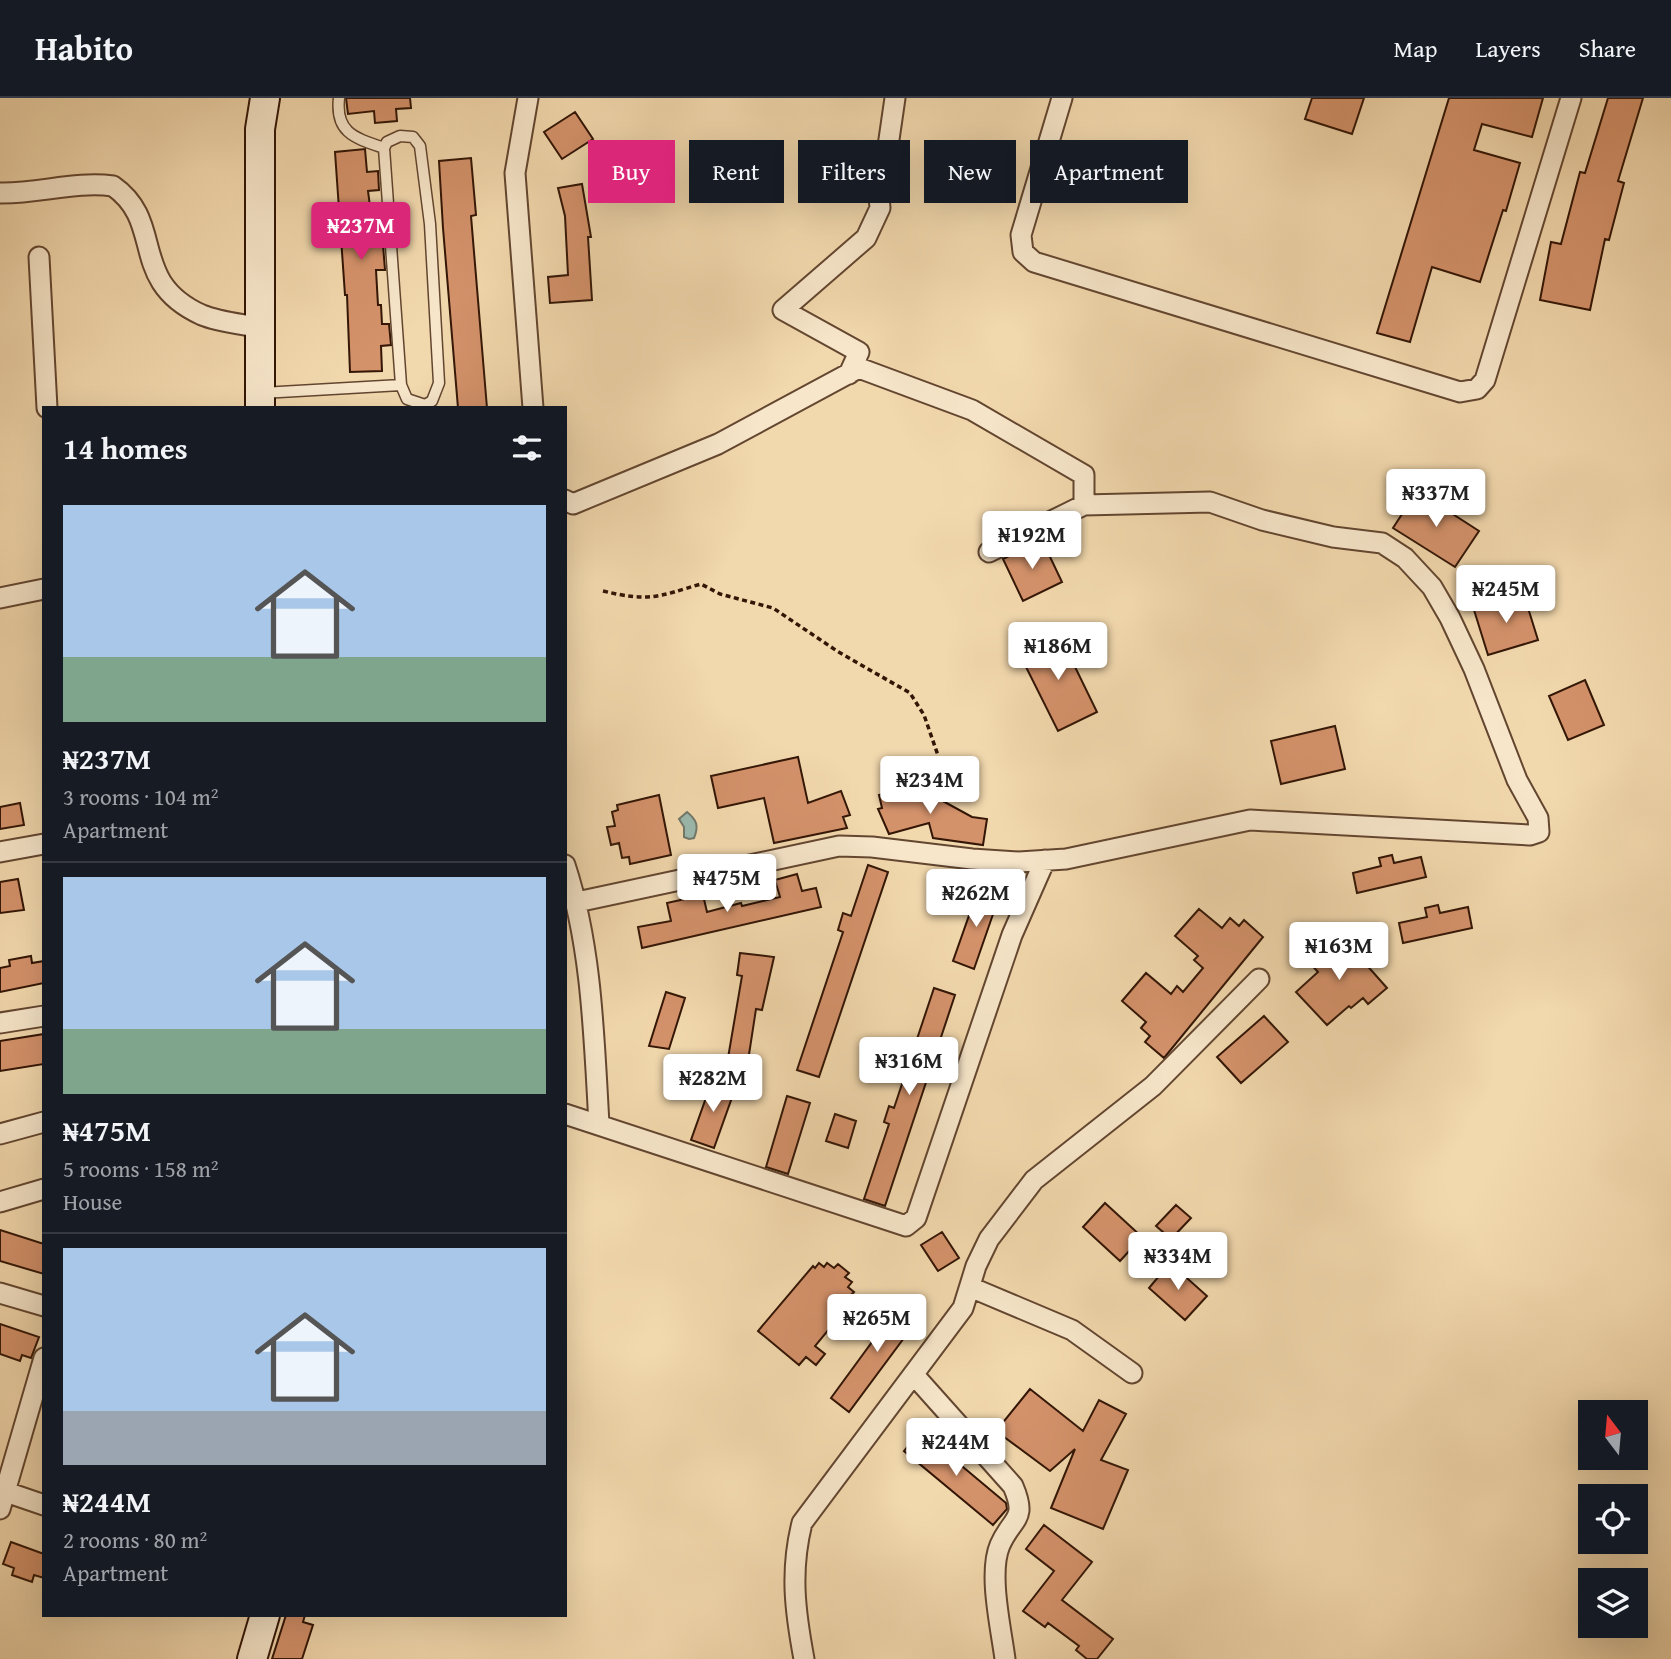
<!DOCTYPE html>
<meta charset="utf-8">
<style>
:root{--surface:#171b24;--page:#20242c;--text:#f1f3f6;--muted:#9ea1a6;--line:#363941;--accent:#db2777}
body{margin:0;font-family:"Gentium Book Plus",serif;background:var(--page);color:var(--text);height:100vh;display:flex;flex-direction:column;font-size:26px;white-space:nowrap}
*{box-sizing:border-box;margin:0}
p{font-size:23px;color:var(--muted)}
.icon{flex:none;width:38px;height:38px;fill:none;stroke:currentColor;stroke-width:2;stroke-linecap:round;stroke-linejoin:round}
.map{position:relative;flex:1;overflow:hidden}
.panel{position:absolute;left:42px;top:308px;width:525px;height:1211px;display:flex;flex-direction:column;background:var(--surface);border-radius:0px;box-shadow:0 7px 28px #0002}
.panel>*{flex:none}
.top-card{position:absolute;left:588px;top:42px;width:665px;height:63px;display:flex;gap:14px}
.needle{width:46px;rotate:344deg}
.controls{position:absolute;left:1578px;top:1302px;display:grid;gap:14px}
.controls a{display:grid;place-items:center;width:70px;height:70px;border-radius:0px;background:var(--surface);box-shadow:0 7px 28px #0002;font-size:35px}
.price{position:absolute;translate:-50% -60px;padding:0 16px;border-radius:7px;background:#fff;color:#222;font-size:23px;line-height:46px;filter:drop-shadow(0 2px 4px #0008)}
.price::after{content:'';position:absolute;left:50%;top:42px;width:21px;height:16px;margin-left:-10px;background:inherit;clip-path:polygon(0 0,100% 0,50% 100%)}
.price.active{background:var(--accent);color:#fff}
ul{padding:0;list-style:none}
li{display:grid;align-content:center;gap:14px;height:371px;padding:0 21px}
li+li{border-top:2px solid var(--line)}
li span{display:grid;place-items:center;height:217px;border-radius:0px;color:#555}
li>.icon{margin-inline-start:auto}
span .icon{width:126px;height:126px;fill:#fffc;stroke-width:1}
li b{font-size:30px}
h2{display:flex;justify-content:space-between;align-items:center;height:84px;padding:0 21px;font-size:30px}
.pill{padding:0 24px;border-radius:0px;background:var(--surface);box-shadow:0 7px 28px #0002;font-size:24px;line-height:63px}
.pill.active{background:var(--accent);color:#fff}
header{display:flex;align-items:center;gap:42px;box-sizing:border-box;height:98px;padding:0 35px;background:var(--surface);border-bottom:2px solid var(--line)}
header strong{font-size:33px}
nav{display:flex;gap:38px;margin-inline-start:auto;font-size:24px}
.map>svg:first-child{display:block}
.water{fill:#9bb9af;stroke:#71786b;stroke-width:2}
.building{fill:#d4926b;stroke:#331606;stroke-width:2}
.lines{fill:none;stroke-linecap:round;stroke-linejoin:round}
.lane-casing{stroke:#634630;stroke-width:13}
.street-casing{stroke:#634630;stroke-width:23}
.secondary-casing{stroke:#331606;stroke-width:32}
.path{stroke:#331606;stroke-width:3.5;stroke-dasharray:5 3.5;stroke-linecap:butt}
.lane{stroke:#f7e6ca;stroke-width:10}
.street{stroke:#f7e6ca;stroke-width:19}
.secondary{stroke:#f7e6ca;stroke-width:28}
</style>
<header>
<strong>Habito</strong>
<nav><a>Map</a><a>Layers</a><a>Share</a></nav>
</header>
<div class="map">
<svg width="1671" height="1561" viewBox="0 0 1671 1561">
<rect width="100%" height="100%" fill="#f2d8ad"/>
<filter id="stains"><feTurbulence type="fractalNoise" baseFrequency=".00286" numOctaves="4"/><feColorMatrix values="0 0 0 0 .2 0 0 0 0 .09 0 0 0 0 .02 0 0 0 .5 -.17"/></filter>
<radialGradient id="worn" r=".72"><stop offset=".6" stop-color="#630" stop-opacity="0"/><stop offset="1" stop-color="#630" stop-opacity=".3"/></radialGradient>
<!-- water -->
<path class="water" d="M687,714C697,722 699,728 694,740L689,741L684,739V729L679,721Z"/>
<!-- building -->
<path class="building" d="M346,0H410L411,10L396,11L397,23L375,25L374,13L348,16Z
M1312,0H1364L1352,36L1305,21Z
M1449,0H1543L1532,39L1482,26L1474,52L1520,65L1506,113L1503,112L1480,184L1432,169L1410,244L1377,235Z
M1608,0H1643L1618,83L1624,85L1609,142L1605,141L1590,212L1540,202L1551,144L1561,146L1580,74L1585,75Z
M575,14L593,41L562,61L544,34Z
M365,51L367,74L378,73L379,92L368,93L375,147H383L385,172H376L378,207H381L382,226H389L391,247L381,248L382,273L350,274L347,197H345L335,54Z
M471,60L476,117L471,118L487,310H458L443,130L439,63Z
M582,86L591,139H588L592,202L550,205L548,179L568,177L565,118L558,90Z
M1417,393L1479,433L1455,469L1393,430Z
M1042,442L1062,484L1023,503L1003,461Z
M1524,497L1538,542L1488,557L1474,512Z
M1059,536L1097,614L1058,633L1019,555Z
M1585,582L1604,627L1568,642L1549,598Z
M1335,628L1345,671L1281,686L1271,643Z
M798,659L808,705L841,693L850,717L843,719L847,730L774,745L764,700L718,710L711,678Z
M927,685L930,696L972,719L987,721L983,747L933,740L929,725L889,736L878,711L882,710L879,697Z
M659,697L671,757L630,766L629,759L622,760L619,745L611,747L607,729L615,728L612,714L618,712L617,707Z
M20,705L24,727L0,731V709Z
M1392,757L1394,765L1421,759L1426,779L1357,795L1353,775L1381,768L1379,760Z
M868,767L888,774L819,979L797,972L843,834L838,832L843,815L851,818Z
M797,776L802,793L816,790L821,809L642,850L638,829L671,823L667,805L703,797L707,814L741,805L742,808L780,799L775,782Z
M18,781L24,812L0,815V784Z
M978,792L999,799L974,871L953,863Z
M1438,807L1440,815L1468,809L1472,830L1403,845L1399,825L1427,819L1425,810Z
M1199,811L1222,830L1230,820L1239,828L1244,822L1263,839L1164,960L1145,944L1150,938L1141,930L1146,924L1122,903L1146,875L1171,896L1177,888L1183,894L1203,870L1194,862L1198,858L1175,838Z
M1340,837L1387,890L1368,906L1363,900L1351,910L1349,908L1327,927L1296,894L1318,874L1309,864Z
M740,855L774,859L762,912L756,911L748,963L728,960L742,878L737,877Z
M31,858L32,865L44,863V885L0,894V870L10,868L9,862Z
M934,890L955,897L885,1108L864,1101L889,1026L884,1024L889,1008L894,1010Z
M666,894L685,900L669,951L649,948Z
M1264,918L1288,944L1241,985L1217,959Z
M44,936V966L0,973V943Z
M712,983L735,991L714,1050L691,1042Z
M787,998L810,1005L788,1076L766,1069Z
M835,1016L856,1023L848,1050L826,1043Z
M1105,1105L1142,1139L1120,1163L1083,1129Z
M1176,1107L1191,1120L1171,1141L1156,1128Z
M0,1132L44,1146V1176L0,1163Z
M942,1134L959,1160L938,1173L921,1147Z
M819,1165L824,1169L827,1165L834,1170L838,1166L849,1175L845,1179L852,1184L848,1189L854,1194L850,1198L854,1201L815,1248L825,1256L816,1267L806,1259L799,1267L758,1233L813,1168L815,1170Z
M1170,1165L1207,1198L1185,1222L1149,1190Z
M905,1199L924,1213L849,1314L831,1300Z
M0,1226L39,1239L31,1260L22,1257L20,1263L0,1256Z
M1030,1291L1083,1333L1099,1302L1126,1316L1101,1362L1128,1372L1103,1431L1051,1410L1075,1351L1050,1373L996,1333Z
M920,1333L1006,1405L1007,1411L993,1427L904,1353Z
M1044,1427L1092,1464L1062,1502L1113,1541L1097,1561H1087L1076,1552L1079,1548L1048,1525L1045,1529L1023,1513L1054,1473L1026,1451Z
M11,1444L44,1456V1480L34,1477L32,1484L12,1477L14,1470L3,1466Z
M286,1517H305L303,1524L313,1527L302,1561H272Z"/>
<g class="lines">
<defs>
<path id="lane" d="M339,0C335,35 355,40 384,50
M400,38L413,39L420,48L430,126L439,285L432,303L425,307L407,301L401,287L384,50L387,44Z
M262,295L401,287"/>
<path id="street" d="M528,0L515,75L533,310
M1062,0L1021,137L1023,154L1034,164L1460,294L1477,291L1485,282L1571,0
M0,95C38,96 75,83 113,88C166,125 127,183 202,217C219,224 242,226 261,230
M39,159L47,310
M849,276L859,254L783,212L866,140L880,110L878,87L886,62L895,0
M565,402L573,406L718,346L859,270L972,312L1084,377V407L989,454
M0,500L44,491
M0,754L44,746
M565,767C592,849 594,940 599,1026
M577,804L839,748L872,749L972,761L1019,764L1066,761L1250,722L1530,737L1539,734L1538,720L1517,682L1474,571L1450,520L1432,489L1405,460L1382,445L1333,439L1262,422L1210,404L1084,407
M0,925L44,918
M565,1016L906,1128L916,1120L1012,837L1045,762
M0,1036L44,1024
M0,1104L44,1091
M970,1189L1072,1232L1132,1275
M0,1195L44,1208
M914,1277L1013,1388C1028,1423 1012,1419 1000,1447C988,1475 1001,1530 1005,1561
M6,1394L44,1407
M0,1411L44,1260
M804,1561C795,1513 790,1473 802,1425L963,1210L976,1168L989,1141L1034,1082L1153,988L1259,881"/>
<path id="secondary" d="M260,310V31L265,0
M252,1561L265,1517"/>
</defs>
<!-- lane casing -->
<use href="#lane" class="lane-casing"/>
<!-- street casing -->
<use href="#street" class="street-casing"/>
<!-- secondary casing -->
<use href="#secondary" class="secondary-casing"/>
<!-- path -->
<path class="path" d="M603,493C649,504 657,499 701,486L720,496L773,510L837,553L910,595L924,617L941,666"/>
<!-- lane -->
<use href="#lane" class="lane"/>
<!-- street -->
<use href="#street" class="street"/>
<!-- secondary -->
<use href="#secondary" class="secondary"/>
</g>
<rect width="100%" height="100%" filter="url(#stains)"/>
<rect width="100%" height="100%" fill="url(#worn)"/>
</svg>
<div class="controls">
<a><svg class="needle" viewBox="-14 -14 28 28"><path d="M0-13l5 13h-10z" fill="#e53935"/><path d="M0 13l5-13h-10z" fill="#9ea1a6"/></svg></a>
<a><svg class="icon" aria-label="locate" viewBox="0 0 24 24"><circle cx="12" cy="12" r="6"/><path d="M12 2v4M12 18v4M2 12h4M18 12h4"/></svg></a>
<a><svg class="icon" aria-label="layers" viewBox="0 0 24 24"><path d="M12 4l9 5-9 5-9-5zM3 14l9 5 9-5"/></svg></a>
</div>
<b class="price active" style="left:361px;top:164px">₦237M</b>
<b class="price" style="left:1436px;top:431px">₦337M</b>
<b class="price" style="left:1032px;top:473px">₦192M</b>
<b class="price" style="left:1506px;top:527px">₦245M</b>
<b class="price" style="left:1058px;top:584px">₦186M</b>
<b class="price" style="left:930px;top:718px">₦234M</b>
<b class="price" style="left:727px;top:816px">₦475M</b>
<b class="price" style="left:976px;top:831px">₦262M</b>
<b class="price" style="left:1339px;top:884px">₦163M</b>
<b class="price" style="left:909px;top:999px">₦316M</b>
<b class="price" style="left:713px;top:1016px">₦282M</b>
<b class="price" style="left:1178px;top:1194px">₦334M</b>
<b class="price" style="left:877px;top:1256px">₦265M</b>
<b class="price" style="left:956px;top:1380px">₦244M</b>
<div class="top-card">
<a class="pill active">Buy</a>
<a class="pill">Rent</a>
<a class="pill">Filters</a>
<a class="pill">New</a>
<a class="pill">Apartment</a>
</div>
<section class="panel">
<h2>14 homes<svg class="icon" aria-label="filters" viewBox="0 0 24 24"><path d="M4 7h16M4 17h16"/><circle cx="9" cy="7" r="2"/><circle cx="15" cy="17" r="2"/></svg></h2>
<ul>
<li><span style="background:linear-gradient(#a9c7e8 70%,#7fa58c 0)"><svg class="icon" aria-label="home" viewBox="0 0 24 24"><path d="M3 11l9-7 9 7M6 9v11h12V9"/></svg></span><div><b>₦237M</b><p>3 rooms · 104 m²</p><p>Apartment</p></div></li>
<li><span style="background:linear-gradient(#a9c7e8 70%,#7fa58c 0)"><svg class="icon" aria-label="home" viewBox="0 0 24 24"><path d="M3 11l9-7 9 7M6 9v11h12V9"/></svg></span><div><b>₦475M</b><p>5 rooms · 158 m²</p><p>House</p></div></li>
<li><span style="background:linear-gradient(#a9c7e8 75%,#9aa5b1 0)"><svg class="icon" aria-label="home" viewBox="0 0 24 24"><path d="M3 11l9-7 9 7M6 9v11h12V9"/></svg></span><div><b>₦244M</b><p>2 rooms · 80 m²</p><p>Apartment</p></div></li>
</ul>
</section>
</div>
